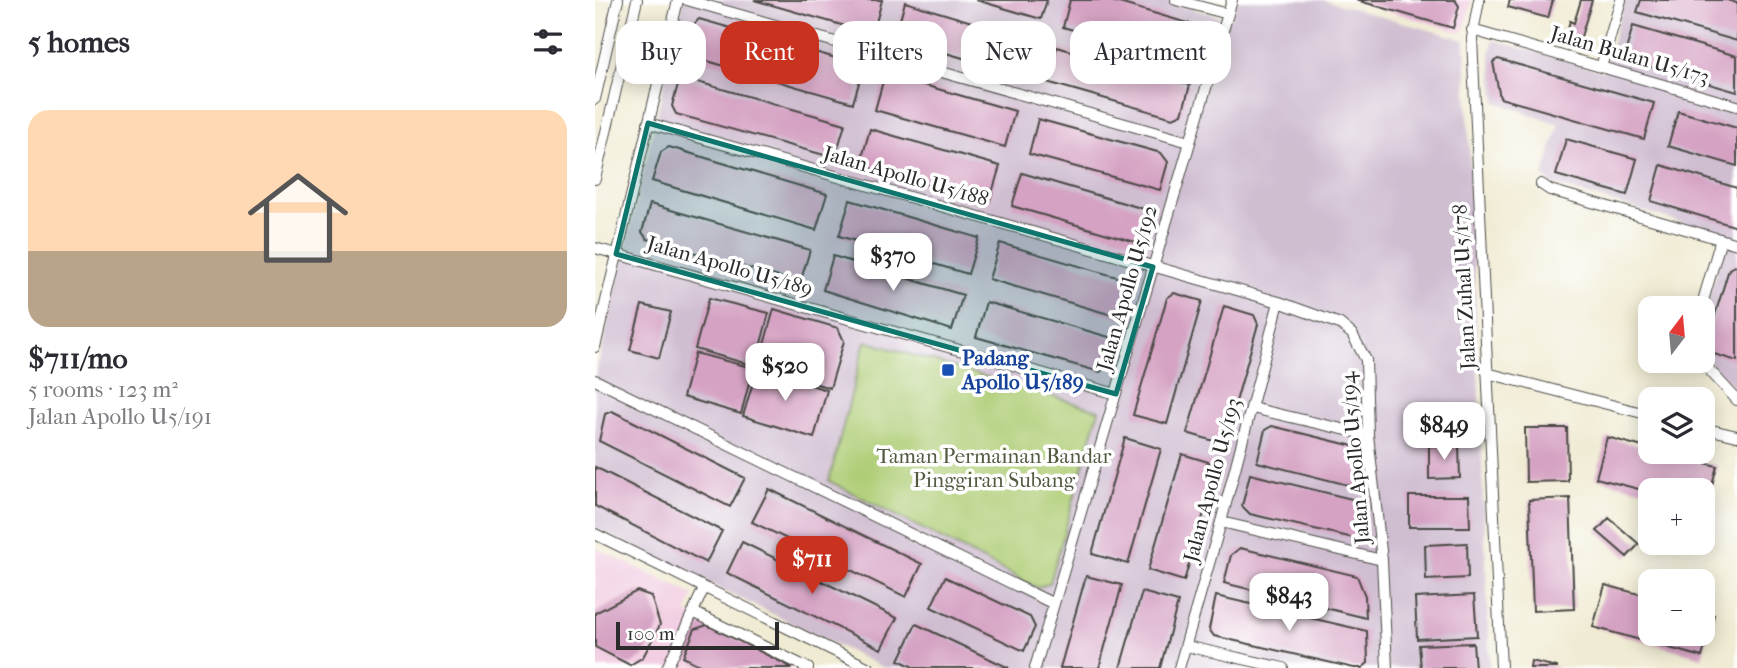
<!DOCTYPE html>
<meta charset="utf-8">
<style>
:root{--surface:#fff;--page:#f7f7f7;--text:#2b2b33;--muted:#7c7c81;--accent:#c8321e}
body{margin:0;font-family:"IM FELL French Canon",serif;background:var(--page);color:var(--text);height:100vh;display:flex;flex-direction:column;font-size:26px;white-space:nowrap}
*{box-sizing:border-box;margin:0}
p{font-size:23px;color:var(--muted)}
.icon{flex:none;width:38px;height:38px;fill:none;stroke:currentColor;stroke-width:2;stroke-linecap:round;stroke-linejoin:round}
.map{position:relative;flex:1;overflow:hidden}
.side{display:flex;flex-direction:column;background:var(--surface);width:595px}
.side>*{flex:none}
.top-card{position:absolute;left:21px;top:21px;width:665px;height:63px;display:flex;gap:14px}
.needle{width:46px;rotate:16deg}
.controls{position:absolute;left:1043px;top:296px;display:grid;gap:14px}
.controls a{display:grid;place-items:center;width:77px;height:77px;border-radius:14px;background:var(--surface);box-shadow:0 4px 18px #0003;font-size:35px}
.scale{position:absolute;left:21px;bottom:18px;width:163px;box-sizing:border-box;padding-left:7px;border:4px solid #2b2b2b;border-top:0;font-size:19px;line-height:24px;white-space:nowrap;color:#2b2b2b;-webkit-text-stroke:5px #fff;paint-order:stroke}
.price{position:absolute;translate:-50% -60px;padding:0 16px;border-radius:14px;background:#fff;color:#222;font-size:23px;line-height:46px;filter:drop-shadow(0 2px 4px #0008)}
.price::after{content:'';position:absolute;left:50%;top:42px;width:21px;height:16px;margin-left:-10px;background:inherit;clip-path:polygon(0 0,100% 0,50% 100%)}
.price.current{background:var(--accent);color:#fff}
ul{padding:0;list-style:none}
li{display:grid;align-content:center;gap:14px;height:371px;padding:0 28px}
li span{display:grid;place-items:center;height:217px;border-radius:21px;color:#555}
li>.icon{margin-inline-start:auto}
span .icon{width:126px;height:126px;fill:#fffc;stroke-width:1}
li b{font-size:30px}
h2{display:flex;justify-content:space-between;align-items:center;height:84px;padding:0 28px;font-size:30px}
.pill{padding:0 24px;border-radius:21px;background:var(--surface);box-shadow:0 4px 18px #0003;font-size:24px;line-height:63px}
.pill.current{background:var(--accent);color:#fff}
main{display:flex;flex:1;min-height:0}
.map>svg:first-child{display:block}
.built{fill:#f2cfe2}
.industrial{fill:#cfbdd0}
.green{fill:#adcc73;stroke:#6c7c4f;stroke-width:2}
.building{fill:#d5a2c3}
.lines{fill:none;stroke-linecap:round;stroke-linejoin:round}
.minor-casing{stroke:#494844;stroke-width:12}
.minor{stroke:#fff;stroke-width:10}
.marked{fill:#0f766e;fill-opacity:0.2;stroke:#0f766e;stroke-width:5;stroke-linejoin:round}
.transit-dot{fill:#1a4fb4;stroke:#fff;stroke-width:2.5}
.labels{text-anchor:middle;stroke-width:7;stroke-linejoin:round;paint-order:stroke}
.street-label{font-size:21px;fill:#2b2b2b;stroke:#fff}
.transit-label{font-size:21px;font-weight:bold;fill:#164399;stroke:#fff;text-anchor:start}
.park-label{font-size:21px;fill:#525b41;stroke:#fff}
</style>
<main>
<section class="side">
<h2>5 homes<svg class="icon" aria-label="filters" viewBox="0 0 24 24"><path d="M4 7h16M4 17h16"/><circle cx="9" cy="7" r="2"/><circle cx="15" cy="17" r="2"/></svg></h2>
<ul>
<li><span style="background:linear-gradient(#ffd9b3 65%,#b9a48a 0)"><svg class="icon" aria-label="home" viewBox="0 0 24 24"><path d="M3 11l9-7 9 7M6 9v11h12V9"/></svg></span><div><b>$711/mo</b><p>5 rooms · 123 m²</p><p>Jalan Apollo U5/191</p></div></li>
</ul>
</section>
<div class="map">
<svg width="1142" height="668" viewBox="0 0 1142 668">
<rect width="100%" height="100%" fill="#fff"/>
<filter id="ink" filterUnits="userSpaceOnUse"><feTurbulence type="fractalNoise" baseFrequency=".0143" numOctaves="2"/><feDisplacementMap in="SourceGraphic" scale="14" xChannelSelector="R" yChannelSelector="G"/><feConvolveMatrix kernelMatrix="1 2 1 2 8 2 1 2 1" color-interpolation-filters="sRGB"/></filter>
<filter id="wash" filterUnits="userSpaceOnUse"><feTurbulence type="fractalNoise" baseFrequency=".00686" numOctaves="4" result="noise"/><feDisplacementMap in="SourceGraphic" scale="28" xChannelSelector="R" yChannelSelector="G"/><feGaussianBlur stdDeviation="1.57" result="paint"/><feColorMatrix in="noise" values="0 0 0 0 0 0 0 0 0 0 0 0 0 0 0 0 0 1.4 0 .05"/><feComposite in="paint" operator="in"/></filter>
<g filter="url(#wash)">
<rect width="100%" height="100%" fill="#f0ebd3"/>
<!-- built -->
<path class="built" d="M753,0H877L868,33Z
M0,548L99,595L91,613L204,668H0Z"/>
<!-- industrial -->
<path class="industrial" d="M89,0H566L635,19L641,0H728L870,40L895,668H289L0,528V377Z
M1030,0H1142V392L1108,356V317L1131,236L957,184L948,176L964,124L901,102L895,55L898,40L1008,71Z"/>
<!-- green -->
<path class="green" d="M270,341L504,410L455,583L443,588L234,481Z"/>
<g id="blocks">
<!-- building -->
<path class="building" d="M159,0H287L278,34Z
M381,0H452L446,19Z
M475,0H514L603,26L608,35L599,65L468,27Z
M761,0H860L864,6L858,28Z
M915,0H958L953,18L913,7Z
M986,0H997L985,40L981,41L970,38L975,21L979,23Z
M1046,0H1132L1142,3V41L1042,12Z
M310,2L440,41L429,76L300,38Z
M104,19L269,66L258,103L88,54L97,26Z
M1038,26L1142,56V92L1038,62L1031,50Z
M462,47L595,85L587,114L578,118L452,82Z
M903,59L1059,103L1049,139L905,98L898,62Z
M290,74L420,111L410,147L280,110Z
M85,77L250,124L240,158L81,114L77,106Z
M1083,111L1142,128V166L1073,146Z
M443,119L566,153L573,162L565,190L434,154Z
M275,129L405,166L394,203L265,165Z
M971,139L1042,159L1032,195L961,175Z
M74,147L232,194L221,230L57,181L66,152Z
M1066,165L1142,188V227L1056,201Z
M427,173L559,212L551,237L540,242L417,206Z
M255,200L384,238L373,274L244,236Z
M55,204L215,250L205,283L52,239L47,232Z
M405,243L529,279L536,288L527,318L394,279Z
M238,256L368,295L357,330L228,290Z
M1142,265V361L1109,351L1134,269Z
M579,293L607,301L572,424L538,415L572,298Z
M114,298L174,313L160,366L100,349Z
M391,302L521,339L513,366L505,372L381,337Z
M47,305L76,312L64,358L35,350Z
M629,306L659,315L663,324L629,444L592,433Z
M179,309L243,328L249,341L235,388L163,366Z
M100,353L158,368L146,414L88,397Z
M162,369L232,390L219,438L148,416Z
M17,411L150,478L135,507L4,441L10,414Z
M677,426L758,446L763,453L765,488L662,462L670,430Z
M930,428H972L973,481L931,482Z
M1012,437L1055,449V452H1066L1122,466L1111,507H1108V490H1055V492L1001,478Z
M530,438L566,449L533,564L497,554Z
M834,446H864L865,478L834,479Z
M587,454L623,465L589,581L553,570Z
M0,467L127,531L111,563L0,506Z
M655,474L765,501L766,533L758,538L655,514L647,506Z
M174,489L327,564L311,597L157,522Z
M814,496H874L875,527H814Z
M975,498L979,609L938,611L934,500Z
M1014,518L1044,544L1032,557L1002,531Z
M147,542L302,618L286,649L132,573Z
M872,543L873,578L831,580L830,545Z
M645,548L762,576L770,596L771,618L629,583L636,555Z
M491,576L527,585L504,668H465Z
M350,577L435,617L440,627L429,651L336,607Z
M1010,585L1055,597V634H1108V612L1119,615L1107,657L998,627Z
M42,591L56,596L65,625L48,657L35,665L0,647V613Z
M547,592L583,602L565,668H525Z
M879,595L882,636L822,639L820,598Z
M621,596L772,631L773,663L767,668H759L619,636L614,629Z
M321,624L414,668H320L304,660Z
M112,625L198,668H110L88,657L100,629Z
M878,643L880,668H826L824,645Z
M936,661L962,667V668H935Z"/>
</g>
</g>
<g filter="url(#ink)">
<use href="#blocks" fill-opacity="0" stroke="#494844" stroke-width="2"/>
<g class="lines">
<defs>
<path id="minor" d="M92,0L594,142
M581,0L633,14
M884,0L877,38L906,668
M877,30L1142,106
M1006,67L1026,0
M0,99L23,0
M53,123L684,302L745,324L757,334L771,360L773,435L787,560L792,668
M0,179L42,0
M946,184L955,190L1142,244
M0,248L521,394
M1106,308L1126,239
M0,347L83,0
M1105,360L1142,400
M892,373L1055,415
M0,380L459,604
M657,408L773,435
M1108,428L1142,436
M626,522L787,560
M0,534L274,668
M98,612L213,668
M591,646L688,668
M72,668L109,588
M440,668L637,0
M584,668L626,522L684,302"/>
</defs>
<!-- minor casing -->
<use href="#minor" class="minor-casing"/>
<!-- minor -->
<use href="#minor" class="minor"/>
</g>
</g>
<!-- marked area -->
<path class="marked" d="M53,123L558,267L521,394L21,254Z"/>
<!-- markers -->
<rect class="transit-dot" x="346" y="363" width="14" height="14" rx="3.5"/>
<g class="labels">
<!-- street labels -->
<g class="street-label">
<text transform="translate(1035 55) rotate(16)" y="7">Jalan Bulan U5/173</text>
<text transform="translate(311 176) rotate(16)" y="7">Jalan Apollo U5/188</text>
<text transform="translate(135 266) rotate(16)" y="7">Jalan Apollo U5/189</text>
<text transform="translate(869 287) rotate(-93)" y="7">Jalan Zuhal U5/178</text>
<text transform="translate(532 288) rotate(-74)" y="7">Jalan Apollo U5/192</text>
<text transform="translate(760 458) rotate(-95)" y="7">Jalan Apollo U5/194</text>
<text transform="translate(617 480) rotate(-75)" y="7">Jalan Apollo U5/193</text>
</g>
<!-- transit labels -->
<g class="transit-label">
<text x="367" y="365">Padang<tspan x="367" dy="24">Apollo U5/189</tspan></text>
</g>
<!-- park labels -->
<g class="park-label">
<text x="399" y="463">Taman Permainan Bandar<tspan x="399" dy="24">Pinggiran Subang</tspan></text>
</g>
</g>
</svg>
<div class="controls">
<a><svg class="needle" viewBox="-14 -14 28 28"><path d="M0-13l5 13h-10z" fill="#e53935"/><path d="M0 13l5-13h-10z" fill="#7c7c81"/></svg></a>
<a><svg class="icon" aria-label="layers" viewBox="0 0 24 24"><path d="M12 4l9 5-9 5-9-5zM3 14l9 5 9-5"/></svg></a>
<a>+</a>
<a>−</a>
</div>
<div class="scale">100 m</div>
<b class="price" style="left:298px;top:293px">$370</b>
<b class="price" style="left:190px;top:403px">$520</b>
<b class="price" style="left:849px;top:462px">$849</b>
<b class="price current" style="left:217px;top:596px">$711</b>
<b class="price" style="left:694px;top:633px">$843</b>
<div class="top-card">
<a class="pill">Buy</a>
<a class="pill current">Rent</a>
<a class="pill">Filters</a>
<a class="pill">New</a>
<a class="pill">Apartment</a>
</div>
</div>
</main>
